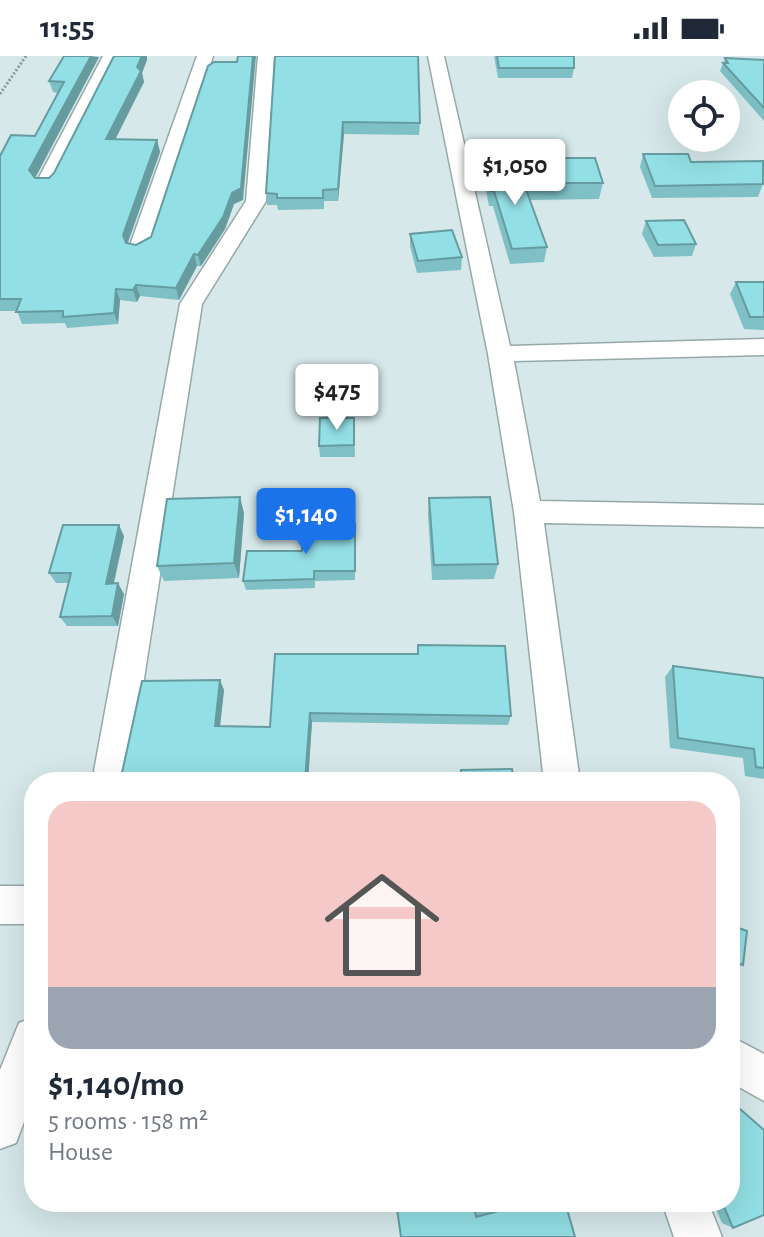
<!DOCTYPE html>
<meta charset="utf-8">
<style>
:root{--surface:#fff;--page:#f6f6f7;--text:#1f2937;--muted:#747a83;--accent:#1a73e8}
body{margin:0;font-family:"Alegreya Sans",sans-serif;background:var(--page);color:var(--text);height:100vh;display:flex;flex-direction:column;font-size:30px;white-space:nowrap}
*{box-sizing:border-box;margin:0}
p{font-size:26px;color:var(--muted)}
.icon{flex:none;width:44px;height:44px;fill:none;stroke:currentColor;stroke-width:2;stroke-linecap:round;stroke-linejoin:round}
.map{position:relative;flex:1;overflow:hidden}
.side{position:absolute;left:24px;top:716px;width:716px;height:440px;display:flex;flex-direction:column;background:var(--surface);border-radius:32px;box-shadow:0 8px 32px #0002}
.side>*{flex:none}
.fabs{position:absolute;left:668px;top:24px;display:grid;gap:16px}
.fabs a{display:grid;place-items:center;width:72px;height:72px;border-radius:50%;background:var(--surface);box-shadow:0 8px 32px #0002;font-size:40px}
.price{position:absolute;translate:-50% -68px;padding:0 18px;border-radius:8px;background:#fff;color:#222;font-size:26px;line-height:52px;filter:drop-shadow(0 2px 4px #0008)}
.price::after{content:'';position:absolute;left:50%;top:48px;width:24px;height:18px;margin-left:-12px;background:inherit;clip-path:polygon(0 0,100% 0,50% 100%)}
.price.selected{background:var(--accent);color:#fff}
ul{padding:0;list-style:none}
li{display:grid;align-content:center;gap:16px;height:424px;padding:0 24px}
li span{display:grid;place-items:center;height:248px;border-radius:24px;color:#555}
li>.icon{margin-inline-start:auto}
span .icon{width:144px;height:144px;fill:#fffc;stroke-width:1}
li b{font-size:34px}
.status{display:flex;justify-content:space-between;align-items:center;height:56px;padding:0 40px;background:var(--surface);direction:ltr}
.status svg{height:22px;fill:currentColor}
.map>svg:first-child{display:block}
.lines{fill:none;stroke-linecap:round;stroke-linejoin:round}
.minor-casing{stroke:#97a8a9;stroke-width:3}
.path{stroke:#8a9899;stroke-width:3;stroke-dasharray:2 2;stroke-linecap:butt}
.minor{fill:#fff;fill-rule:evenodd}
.wall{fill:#7ec0c5}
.shaded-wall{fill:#669ca0}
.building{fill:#92dfe5;stroke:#669ca0;stroke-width:2}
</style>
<div class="status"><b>11:55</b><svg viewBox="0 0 49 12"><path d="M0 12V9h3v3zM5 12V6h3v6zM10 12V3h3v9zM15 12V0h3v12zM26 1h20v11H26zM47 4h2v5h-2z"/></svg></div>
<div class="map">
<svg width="764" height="1181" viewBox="0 0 764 1181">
<rect width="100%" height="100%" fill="#d6e8ea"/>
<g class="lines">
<defs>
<path id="minor" d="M103,0H119L56,127L53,131H39L36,127Z
M197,0H213L151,192L140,198L132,197L129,192Z
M258,0H274L266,145L202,248L128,726H92L180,248L246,145Z
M428,0H444L510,290L764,283V299L514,305L540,445L764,449V471L544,467L580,726H544L514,456L488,298Z
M0,830H34V868H0Z
M34,961V1039L16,1087L0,1093V1014L19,967Z
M730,980L764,998V1045L730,1026Z
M662,1146H708L722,1181H674Z"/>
</defs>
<!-- minor casing -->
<use href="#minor" class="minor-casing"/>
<!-- path -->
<path class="path" d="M0,38L26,0"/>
<!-- minor -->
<use href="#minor" class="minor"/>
</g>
<!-- wall -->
<path class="wall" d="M114,0H147V4L142,17L144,26L115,83L157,84L160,96L128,187L136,189L243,144L234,148L225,173L201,210H197L179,244L140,240L137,246L120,244L118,268L67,272L65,267L22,268L17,255H0V100L35,80L58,37L53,36L49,25L99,1L35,122H49L54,117Z
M275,0L420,67L419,79L344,78L338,145H324V153L278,154L277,149H267L266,137Z
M494,0H574V12L572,22H498Z
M725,2L764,4V65L720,15Z
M643,98L691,106L763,128L758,141L652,142L640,111Z
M525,102L603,127L599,143L530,144L547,191L544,206L510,208L493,150H489L484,124L486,109L528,139L523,118Z
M646,165L696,188L692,200L654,201L642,178Z
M410,178L462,201L461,214L417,217L410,190Z
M736,226H764V274L744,273L730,238Z
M354,362L355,401H320L319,390Z
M429,442L498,508L494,523L432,524L428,458Z
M244,457L239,522L164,525L157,510Z
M355,468V524L315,525V532L246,534L243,525Z
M124,480L114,528L124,538L118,570H67L60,561L69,527H56L49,517Z
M418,589L511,660L508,669L312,666L308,726H120L224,634L220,670L270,671L417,598Z
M673,610L764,622V723L745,720L743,702L670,692L665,621Z
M730,869L743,909L734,912L730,911Z
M396,1146L475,1155L508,1146H565L575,1181Z
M713,1146H730L733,1172L722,1167Z"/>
<!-- shaded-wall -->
<path class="shaded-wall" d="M91,0L99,1L33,126L29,114Z
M141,0H147V4L142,17L144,26L110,94L106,83Z
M253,0H256L243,144L234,148L225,173L201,210L198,199L232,137Z
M343,66L344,78L338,145V133Z
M157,84L160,96L126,191L123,179Z
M194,198L197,210L179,244L176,232Z
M136,229L140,240L137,246L133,234Z
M116,233L120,244L118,268L114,257Z
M240,441L244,457L239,522L234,507Z
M119,469L124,480L111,538L106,528Z
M118,527L124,538L118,570L112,560Z
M220,624L224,634L219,679L215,670Z
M310,657L312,666L308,726H305Z"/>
<!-- building -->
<path class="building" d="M64,0H91L29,114L35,122H49L54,117L114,0H142L137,11L141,15L106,83L157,84L123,179L126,187L136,189L151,181L208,10L214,6H237L238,0H253L241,132L232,137L223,161L198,199L194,198L176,232L136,229L133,234L116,233L114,257L63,261V255L16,256L21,243H0V100L11,79L35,80L64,26L49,25Z
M275,0H418L420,67L343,66L338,133L323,134V142H277V138L266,137Z
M497,0H574V12H499Z
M725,2L764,4V52L723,7H728Z
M643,98H688L691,106L763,105V128L655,130Z
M525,102H595L603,127H532Z
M486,109H517L547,191L512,193L494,135H490Z
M684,164L696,188L658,189L646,165Z
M452,174L462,201L418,205L410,178Z
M736,226H764V261H750Z
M320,362H354V389L319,390Z
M240,441L234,507L157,510L167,443Z
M490,441L498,508L434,509L429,442Z
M355,468V515H314V523L243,525L247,495H302L303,469Z
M63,469H119L106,528L118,527L112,560L60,561L71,517H49Z
M418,589L505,590L511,660L310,657L305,726H120L142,625L220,624L215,670L270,671L275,598H418Z
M673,610L764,622V712L756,711L754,693L678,682Z
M512,713L514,726H461V714Z
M730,869L747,875L743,909L730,904Z
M730,1048L739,1052L764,1074V1159L733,1172L722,1146H730Z
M396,1146H473L476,1161L525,1148V1146H565L575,1181H401Z"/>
</svg>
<div class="fabs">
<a><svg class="icon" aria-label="locate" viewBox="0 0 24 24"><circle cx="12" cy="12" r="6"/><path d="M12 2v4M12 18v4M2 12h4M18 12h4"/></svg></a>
</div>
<b class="price" style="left:515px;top:151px">$1,050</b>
<b class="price" style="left:337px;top:376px">$475</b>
<b class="price selected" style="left:306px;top:500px">$1,140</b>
<section class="side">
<ul>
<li><span style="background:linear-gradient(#f6c9c9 75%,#9aa5b1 0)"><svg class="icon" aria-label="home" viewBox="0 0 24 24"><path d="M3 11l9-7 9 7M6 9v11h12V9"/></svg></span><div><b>$1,140/mo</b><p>5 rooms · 158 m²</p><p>House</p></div></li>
</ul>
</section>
</div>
